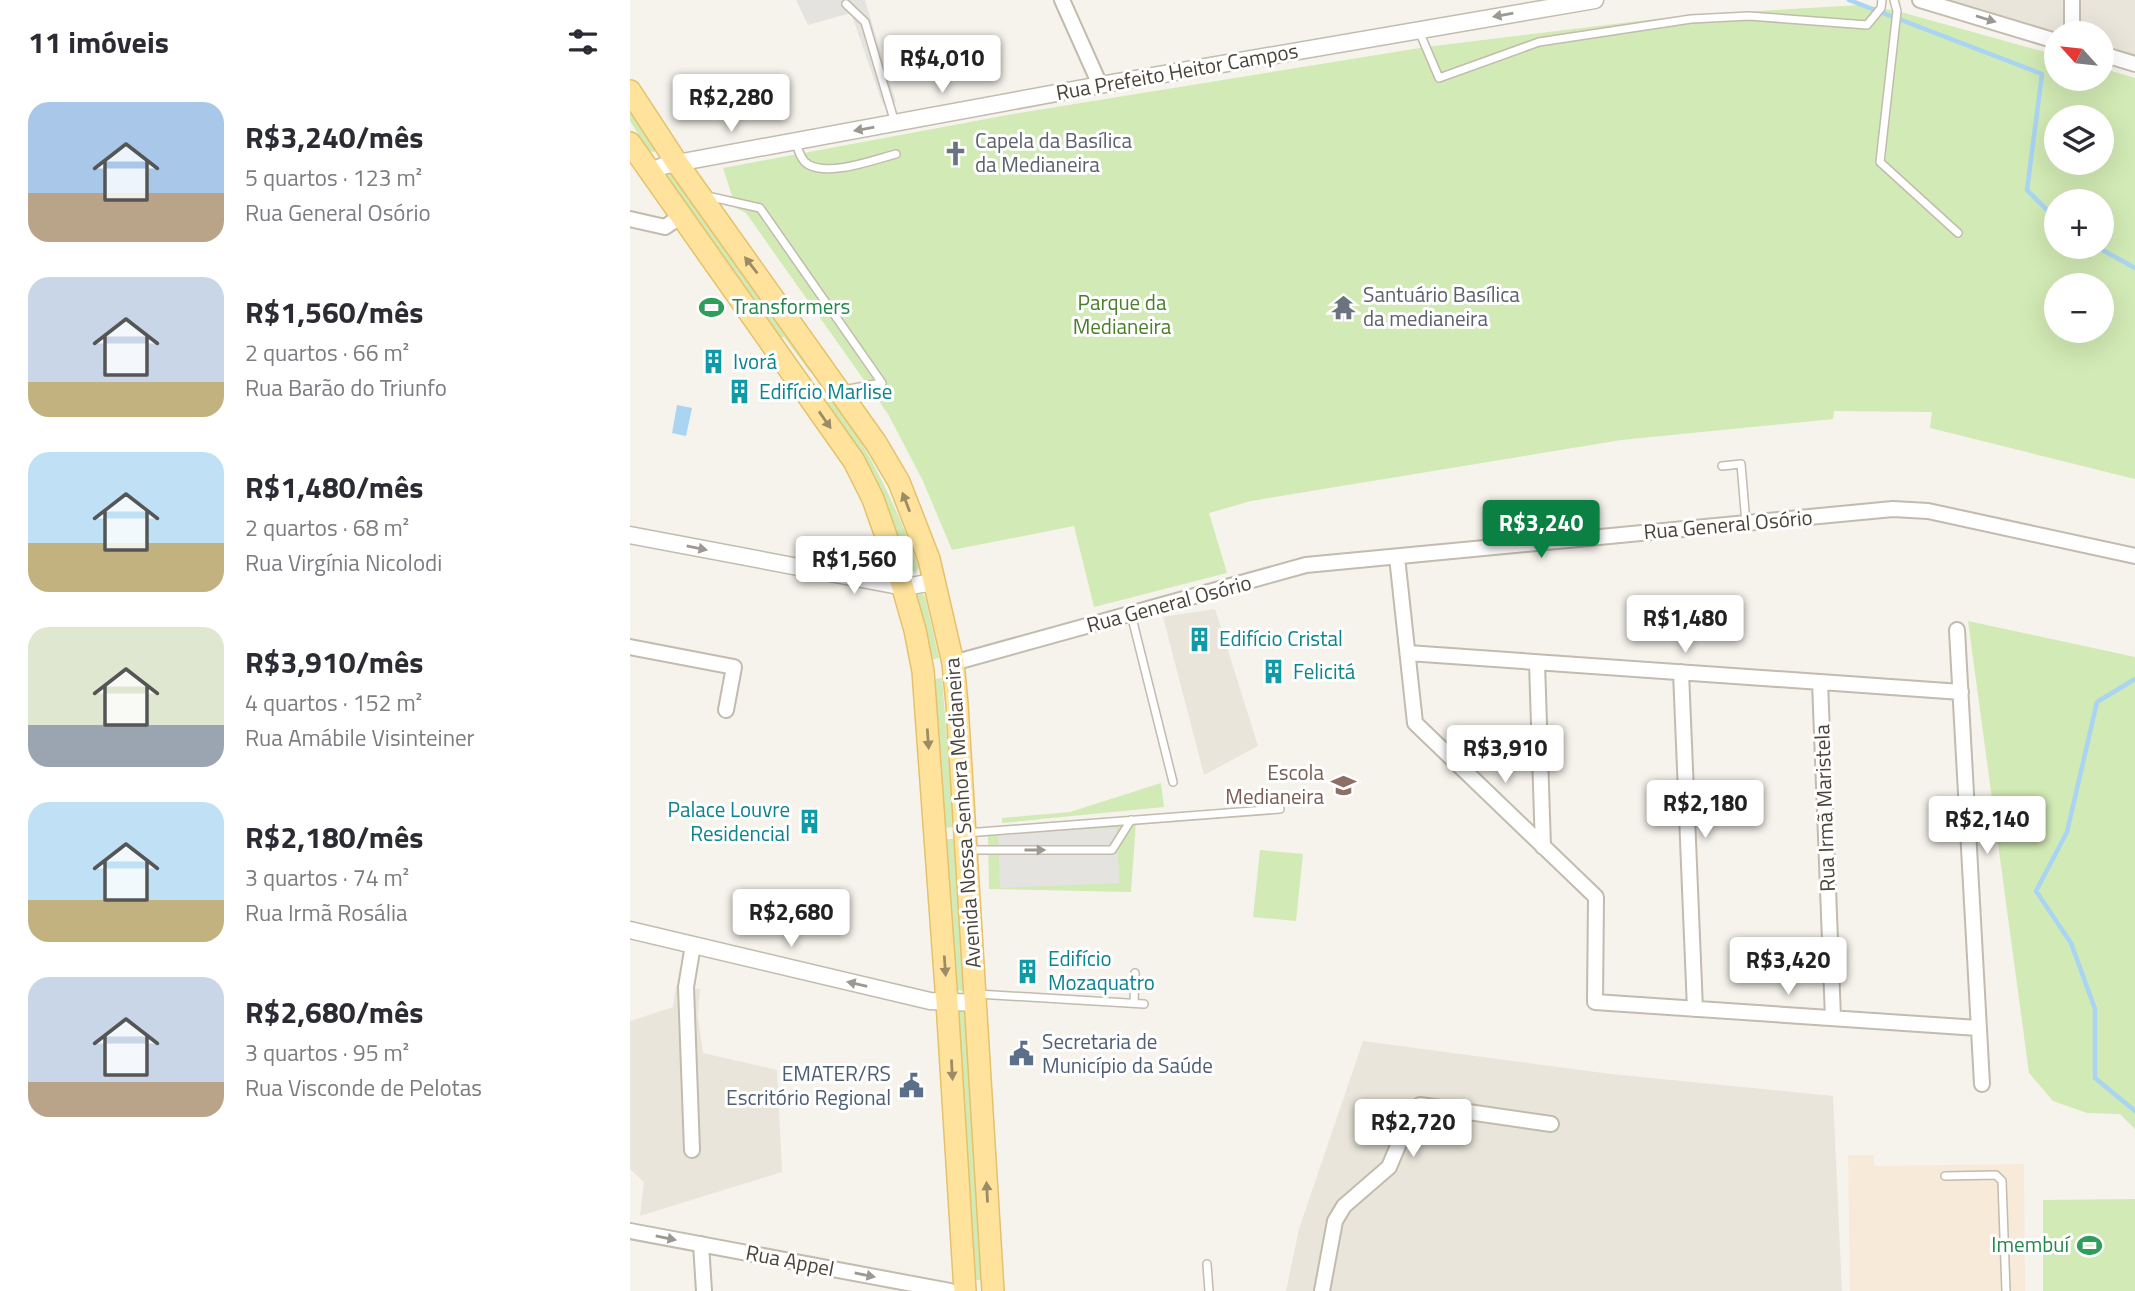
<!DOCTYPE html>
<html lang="pt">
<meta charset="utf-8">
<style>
:root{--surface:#fff;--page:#f7f7f7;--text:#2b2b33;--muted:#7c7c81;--accent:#0b8043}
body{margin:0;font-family:"Titillium Web",sans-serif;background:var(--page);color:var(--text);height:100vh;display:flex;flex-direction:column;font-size:26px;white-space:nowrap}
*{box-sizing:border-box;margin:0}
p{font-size:23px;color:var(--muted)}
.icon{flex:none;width:38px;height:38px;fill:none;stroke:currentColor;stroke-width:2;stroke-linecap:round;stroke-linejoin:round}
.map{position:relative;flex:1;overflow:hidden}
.drawer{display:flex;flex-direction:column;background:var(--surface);width:630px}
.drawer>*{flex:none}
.needle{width:46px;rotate:297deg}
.fabs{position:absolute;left:1414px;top:21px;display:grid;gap:14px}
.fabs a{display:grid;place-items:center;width:70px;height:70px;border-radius:50%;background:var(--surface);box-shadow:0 7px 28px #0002;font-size:35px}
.price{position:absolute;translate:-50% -60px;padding:0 16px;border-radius:7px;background:#fff;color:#222;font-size:23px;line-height:46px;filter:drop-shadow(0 2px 4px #0008)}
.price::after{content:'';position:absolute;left:50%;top:42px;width:21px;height:16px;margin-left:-10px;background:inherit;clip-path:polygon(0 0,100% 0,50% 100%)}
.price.active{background:var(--accent);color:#fff}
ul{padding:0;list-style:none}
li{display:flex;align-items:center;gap:21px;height:175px;padding:0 28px}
li span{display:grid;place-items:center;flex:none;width:196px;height:140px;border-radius:21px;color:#555}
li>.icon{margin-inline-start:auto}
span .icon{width:84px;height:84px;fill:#fffc;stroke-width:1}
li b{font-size:30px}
h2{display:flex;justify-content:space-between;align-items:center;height:84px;padding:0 28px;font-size:30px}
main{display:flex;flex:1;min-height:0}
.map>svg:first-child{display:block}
.residential{fill:#eae5da}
.commercial{fill:#f7ead8}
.green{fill:#d2eab5;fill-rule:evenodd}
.parking{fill:#e5e3e0}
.water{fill:#a9d4f2}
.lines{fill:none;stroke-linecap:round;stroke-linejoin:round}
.stream{stroke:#a9d4f2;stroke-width:4.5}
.service-casing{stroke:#c2bbae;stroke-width:10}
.minor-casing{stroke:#c2bbae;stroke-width:18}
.tertiary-casing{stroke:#c2bbae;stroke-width:19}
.primary-casing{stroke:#e6c16a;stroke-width:24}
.service{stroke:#fff;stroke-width:7}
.minor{stroke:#fff;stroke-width:14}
.tertiary{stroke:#fff;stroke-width:16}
.primary{stroke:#ffe39c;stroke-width:21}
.oneway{fill:#9c9892}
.oneway2{fill:#9c8c66}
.labels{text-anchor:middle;stroke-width:6;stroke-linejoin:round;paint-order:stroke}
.street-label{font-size:21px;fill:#4b4439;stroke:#fff}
.worship-label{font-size:21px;fill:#5b616d;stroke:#fff;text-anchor:start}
.park-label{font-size:21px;fill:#4a7f2a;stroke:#fff}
.leisure-label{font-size:21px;fill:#27864d;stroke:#fff;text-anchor:start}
.culture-label{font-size:21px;fill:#0d838f;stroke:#fff;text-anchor:start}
.education-label{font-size:21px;fill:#785e54;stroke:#fff;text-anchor:end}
.service-label{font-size:21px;fill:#4e5e75;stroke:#fff;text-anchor:start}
</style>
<main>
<section class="drawer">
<h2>11 imóveis<svg class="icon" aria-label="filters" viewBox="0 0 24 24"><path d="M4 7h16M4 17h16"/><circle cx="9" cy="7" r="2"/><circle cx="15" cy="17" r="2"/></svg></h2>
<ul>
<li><span style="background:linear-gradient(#a9c7e8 65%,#b9a48a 0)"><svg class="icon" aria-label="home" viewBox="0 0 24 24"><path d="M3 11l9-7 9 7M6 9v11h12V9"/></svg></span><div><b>R$3,240/mês</b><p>5 quartos · 123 m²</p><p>Rua General Osório</p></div></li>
<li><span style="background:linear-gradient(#c9d6e8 75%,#c2b280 0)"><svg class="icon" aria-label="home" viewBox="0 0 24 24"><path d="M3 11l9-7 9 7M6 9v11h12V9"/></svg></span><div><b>R$1,560/mês</b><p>2 quartos · 66 m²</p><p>Rua Barão do Triunfo</p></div></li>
<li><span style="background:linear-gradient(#bfe0f5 65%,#c2b280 0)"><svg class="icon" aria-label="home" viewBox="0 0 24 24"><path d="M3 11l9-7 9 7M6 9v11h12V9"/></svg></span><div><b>R$1,480/mês</b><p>2 quartos · 68 m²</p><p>Rua Virgínia Nicolodi</p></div></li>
<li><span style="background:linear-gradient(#dfe7d0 70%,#9aa5b1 0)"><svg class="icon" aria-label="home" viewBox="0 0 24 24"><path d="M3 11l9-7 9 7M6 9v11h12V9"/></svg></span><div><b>R$3,910/mês</b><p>4 quartos · 152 m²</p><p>Rua Amábile Visinteiner</p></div></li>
<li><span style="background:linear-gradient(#bfe0f5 70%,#c2b280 0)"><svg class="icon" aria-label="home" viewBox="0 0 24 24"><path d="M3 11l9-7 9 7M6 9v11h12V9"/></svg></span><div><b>R$2,180/mês</b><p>3 quartos · 74 m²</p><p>Rua Irmã Rosália</p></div></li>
<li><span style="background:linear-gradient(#c9d6e8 75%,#b9a48a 0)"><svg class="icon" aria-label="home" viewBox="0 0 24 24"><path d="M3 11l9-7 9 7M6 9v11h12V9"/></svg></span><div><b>R$2,680/mês</b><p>3 quartos · 95 m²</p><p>Rua Visconde de Pelotas</p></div></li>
</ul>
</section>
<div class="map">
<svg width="1505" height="1291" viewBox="0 0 1505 1291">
<rect width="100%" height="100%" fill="#f6f3ec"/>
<!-- residential -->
<path class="residential" d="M1290,0H1505V64L1472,54V33H1426V41Z
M585,609L628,746L574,775L533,617Z
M46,986L70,989L68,1017L73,1053L147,1070L152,1172L10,1216L14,1182L0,1169V1021L43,1007Z
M733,1041L981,1074L1203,1096L1212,1291H656L669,1229Z"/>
<!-- commercial -->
<path class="commercial" d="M1218,1155H1244V1166L1394,1164L1395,1291H1220Z"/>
<!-- green -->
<path class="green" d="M1231,5L1267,11L1426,55V79H1472V68L1505,78V479L1300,428L1302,412L1204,411L1203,419L991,440L621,501L579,513L597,573L464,607L444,526L322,550L293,481L258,414L116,213L106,208L93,168L383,114L796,47L1058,15ZM1426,117H1472V163H1426ZM1426,201H1472V247H1426ZM1426,285H1472V331H1426Z
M0,104L27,150L24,152L19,151L0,121Z
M40,173L184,372L183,373L179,371L154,337H147L34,177Z
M199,399L206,401C242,457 266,505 289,567L286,573L279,570L261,520L196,404Z
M288,593H292L295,597L309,658L300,660L285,597Z
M1338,621L1505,657V1129L1490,1114L1457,1113L1423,1101L1399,1073Z
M312,678L324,827L315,828L303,679Z
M531,783L534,807L372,823V818L440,812Z
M506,821L501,892L359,889L358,834Z
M316,839H326L334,989L331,991L326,989Z
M630,850L673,854L666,921L623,917Z
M335,1009L343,1101L352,1280H341L334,1101L328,1013V1010Z
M1505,1199V1291H1413V1200Z"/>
<!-- parking -->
<path class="parking" d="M166,0H235L266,102L253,105L221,13L178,25Z
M487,828L489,883L370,888L368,832Z"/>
<!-- water -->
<path class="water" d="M47,405L62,408L56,436L42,433Z"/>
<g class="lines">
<!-- stream -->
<path class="stream" d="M1219,0L1412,74L1397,190L1426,219
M1467,247L1505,268
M1505,679L1467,702L1437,832L1406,891L1441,943L1465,1009V1078L1505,1111"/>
<defs>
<path id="service" d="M1264,0L1267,11L1250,162L1328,233
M216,4L235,22L265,123
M789,31L809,78L909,42L1061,19L1119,16L1237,25L1251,8L1252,0
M166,142C168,150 171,161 179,165C201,176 243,160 266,154
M77,196L130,208L252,383L213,390
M1092,466L1111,464L1116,523
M501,614L543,782
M336,833L650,809
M339,850H482L501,820
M347,994L514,1004
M504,1003L505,973
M1315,1176L1366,1175L1372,1181L1376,1291
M577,1264L579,1291"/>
<path id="minor" d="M432,0L470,85
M1290,0L1426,41
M1442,33V0
M1472,54L1505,64
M0,219L35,227L51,216
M767,557L785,723L966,897L965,1002L1348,1028
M1327,630L1352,1084
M0,647L104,667L96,710
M778,653L1331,692
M323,663L676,565L1263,509L1298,511L1505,556
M907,663L913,847
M1051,672L1065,1009
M1190,682L1203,1018
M62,1150L56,987L63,945
M0,1231L320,1291
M71,1244L74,1291
M692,1291L705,1221L714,1206L759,1167L781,1115L790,1105L921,1124"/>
<path id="tertiary" d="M20,172L33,166L47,163L470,85L965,0
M0,535L274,587L304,582
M0,930L300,1001L347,1003"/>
<path id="primary" d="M0,91L47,163L246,443L269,482L299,559L323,663L327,704L363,1291
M0,143L224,461L243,499L267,567L285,630L293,671L317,1002L335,1291"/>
</defs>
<!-- service casing -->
<use href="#service" class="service-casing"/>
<!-- minor casing -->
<use href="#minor" class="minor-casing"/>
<!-- tertiary casing -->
<use href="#tertiary" class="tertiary-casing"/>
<!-- primary casing -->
<use href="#primary" class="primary-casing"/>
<!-- service -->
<use href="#service" class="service"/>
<!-- minor -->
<use href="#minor" class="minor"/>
<!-- tertiary -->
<use href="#tertiary" class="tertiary"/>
<!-- primary -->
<use href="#primary" class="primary"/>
</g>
<!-- one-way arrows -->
<defs><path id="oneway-solid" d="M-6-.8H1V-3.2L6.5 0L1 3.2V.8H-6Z" transform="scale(1.75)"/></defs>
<g class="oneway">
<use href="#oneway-solid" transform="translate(873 15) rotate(170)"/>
<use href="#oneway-solid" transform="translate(1356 19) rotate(17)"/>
<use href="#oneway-solid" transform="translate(234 129) rotate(170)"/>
<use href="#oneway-solid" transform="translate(67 548) rotate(11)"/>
<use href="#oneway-solid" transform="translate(405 850)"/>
<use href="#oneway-solid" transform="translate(227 984) rotate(-167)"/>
<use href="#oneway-solid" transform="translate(36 1238) rotate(11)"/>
<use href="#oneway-solid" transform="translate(235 1275) rotate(11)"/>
</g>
<g class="oneway2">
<use href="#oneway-solid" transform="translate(121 265) rotate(-128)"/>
<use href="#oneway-solid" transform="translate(195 420) rotate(55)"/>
<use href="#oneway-solid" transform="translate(276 502) rotate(-111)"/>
<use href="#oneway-solid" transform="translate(298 739) rotate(86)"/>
<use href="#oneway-solid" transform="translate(315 966) rotate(86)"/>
<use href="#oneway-solid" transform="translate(322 1070) rotate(87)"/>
<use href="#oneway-solid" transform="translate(357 1192) rotate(-93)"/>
</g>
<!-- icons -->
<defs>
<symbol id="church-bare" viewBox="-9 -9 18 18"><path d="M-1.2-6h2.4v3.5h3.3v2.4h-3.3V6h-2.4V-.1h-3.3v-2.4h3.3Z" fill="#6b7280" stroke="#fff" stroke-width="2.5" paint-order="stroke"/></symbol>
<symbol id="stadium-bare" viewBox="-9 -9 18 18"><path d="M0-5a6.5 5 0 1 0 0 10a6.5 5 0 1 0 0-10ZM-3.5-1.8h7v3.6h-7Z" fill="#2e9e5b" stroke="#fff" stroke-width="2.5" paint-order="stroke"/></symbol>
<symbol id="temple-bare" viewBox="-9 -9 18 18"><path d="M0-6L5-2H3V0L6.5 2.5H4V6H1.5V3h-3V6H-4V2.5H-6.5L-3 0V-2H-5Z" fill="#6b7280" stroke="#fff" stroke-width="2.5" paint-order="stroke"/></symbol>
<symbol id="building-bare" viewBox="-9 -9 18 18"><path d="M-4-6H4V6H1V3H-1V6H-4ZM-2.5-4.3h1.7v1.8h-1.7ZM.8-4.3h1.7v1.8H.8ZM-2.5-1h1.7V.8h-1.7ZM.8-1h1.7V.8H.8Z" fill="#0f9aa8" stroke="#fff" stroke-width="2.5" paint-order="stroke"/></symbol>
<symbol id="school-bare" viewBox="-9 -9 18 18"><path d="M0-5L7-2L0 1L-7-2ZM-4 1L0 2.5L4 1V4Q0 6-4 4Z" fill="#8d6e63" stroke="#fff" stroke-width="2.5" paint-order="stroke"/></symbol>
<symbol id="civic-bare" viewBox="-9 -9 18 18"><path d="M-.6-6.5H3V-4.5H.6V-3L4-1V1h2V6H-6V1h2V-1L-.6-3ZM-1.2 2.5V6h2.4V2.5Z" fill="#5c6f8a" stroke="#fff" stroke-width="2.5" paint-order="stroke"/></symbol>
</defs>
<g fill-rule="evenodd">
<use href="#church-bare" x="308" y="136" width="35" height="35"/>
<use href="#stadium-bare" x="64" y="290" width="35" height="35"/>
<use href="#temple-bare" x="696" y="290" width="35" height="35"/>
<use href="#building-bare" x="66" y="344" width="35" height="35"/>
<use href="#building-bare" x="92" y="374" width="35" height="35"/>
<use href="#building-bare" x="552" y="622" width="35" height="35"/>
<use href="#building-bare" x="626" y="654" width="35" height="35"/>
<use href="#school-bare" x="696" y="768" width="35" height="35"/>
<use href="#building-bare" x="162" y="804" width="35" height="35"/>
<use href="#building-bare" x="380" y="954" width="35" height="35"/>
<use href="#civic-bare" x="374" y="1036" width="35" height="35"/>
<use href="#civic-bare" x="264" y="1068" width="35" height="35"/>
<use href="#stadium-bare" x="1442" y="1228" width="35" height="35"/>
</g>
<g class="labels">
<!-- street labels -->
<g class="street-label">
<text transform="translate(547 72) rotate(-10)" y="7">Rua Prefeito Heitor Campos</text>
<text transform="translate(1098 525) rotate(-5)" y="7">Rua General Osório</text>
<text transform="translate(539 604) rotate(-15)" y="7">Rua General Osório</text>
<text transform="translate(1195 808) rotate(-92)" y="7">Rua Irmã Maristela</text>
<text transform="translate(333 813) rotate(-94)" y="7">Avenida Nossa Senhora Medianeira</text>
<text transform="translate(160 1261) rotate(11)" y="7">Rua Appel</text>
</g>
<!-- worship labels -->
<g class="worship-label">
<text x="345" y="148">Capela da Basílica<tspan x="345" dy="24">da Medianeira</tspan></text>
<text x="733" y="302">Santuário Basílica<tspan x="733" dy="24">da medianeira</tspan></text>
</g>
<!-- park labels -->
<g class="park-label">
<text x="492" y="310">Parque da<tspan x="492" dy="24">Medianeira</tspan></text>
</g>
<!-- leisure labels -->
<g class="leisure-label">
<text x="102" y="314">Transformers</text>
<text x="1439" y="1252" text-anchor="end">Imembuí</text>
</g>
<!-- culture labels -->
<g class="culture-label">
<text x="103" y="369">Ivorá</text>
<text x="129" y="399">Edifício Marlise</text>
<text x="589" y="646">Edifício Cristal</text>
<text x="663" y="679">Felicitá</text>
<text x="160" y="817" text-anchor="end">Palace Louvre<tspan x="160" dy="24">Residencial</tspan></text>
<text x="418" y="966">Edifício<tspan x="418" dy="24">Mozaquatro</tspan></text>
</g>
<!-- education labels -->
<g class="education-label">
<text x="694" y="780">Escola<tspan x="694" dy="24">Medianeira</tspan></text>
</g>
<!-- service labels -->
<g class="service-label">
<text x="412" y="1049">Secretaria de<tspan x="412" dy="24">Município da Saúde</tspan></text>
<text x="261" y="1081" text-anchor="end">EMATER/RS<tspan x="261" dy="24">Escritório Regional</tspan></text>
</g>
</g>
</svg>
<div class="fabs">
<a><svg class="needle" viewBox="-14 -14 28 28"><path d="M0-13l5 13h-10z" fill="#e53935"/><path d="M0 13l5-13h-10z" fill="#7c7c81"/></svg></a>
<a><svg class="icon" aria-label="layers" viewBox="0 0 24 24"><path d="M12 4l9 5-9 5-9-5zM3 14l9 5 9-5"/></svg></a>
<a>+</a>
<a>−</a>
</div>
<b class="price" style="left:312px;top:95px">R$4,010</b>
<b class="price" style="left:101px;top:134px">R$2,280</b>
<b class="price active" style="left:911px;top:560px">R$3,240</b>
<b class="price" style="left:224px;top:596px">R$1,560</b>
<b class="price" style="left:1055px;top:655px">R$1,480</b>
<b class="price" style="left:875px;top:785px">R$3,910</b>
<b class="price" style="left:1075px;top:840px">R$2,180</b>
<b class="price" style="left:1357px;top:856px">R$2,140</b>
<b class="price" style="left:161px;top:949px">R$2,680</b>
<b class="price" style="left:1158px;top:997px">R$3,420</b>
<b class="price" style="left:783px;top:1159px">R$2,720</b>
</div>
</main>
